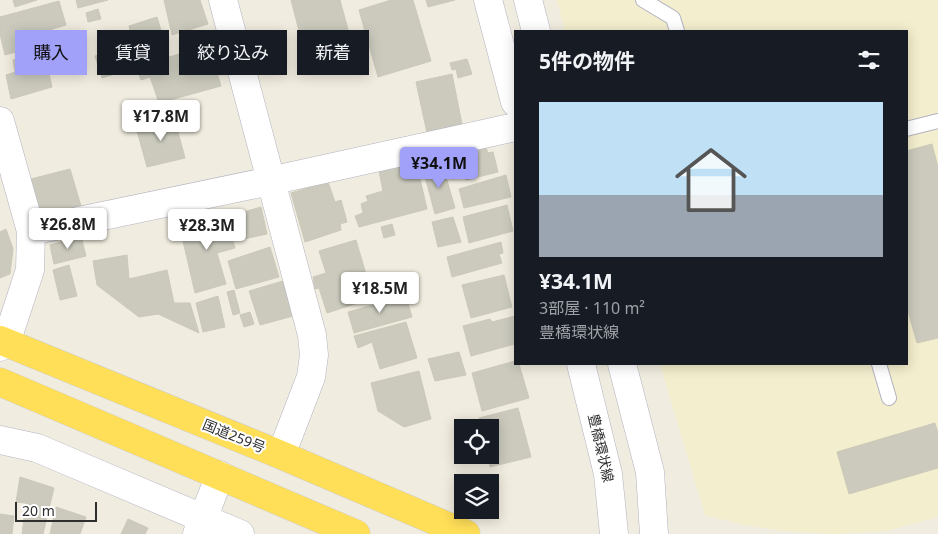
<!DOCTYPE html>
<html lang="ja">
<meta charset="utf-8">
<style>
:root{--surface:#171b24;--page:#20242c;--text:#f1f3f6;--muted:#9ea1a6;--line:#363941;--accent:#a1a1fa}
body{margin:0;font-family:"Noto Sans","Noto Sans JP",sans-serif;background:var(--page);color:var(--text);height:100vh;display:flex;flex-direction:column;font-size:19px;white-space:nowrap}
*{box-sizing:border-box;margin:0}
p{font-size:16px;color:var(--muted)}
.icon{flex:none;width:28px;height:28px;fill:none;stroke:currentColor;stroke-width:2;stroke-linecap:round;stroke-linejoin:round}
.map{position:relative;flex:1;overflow:hidden}
.sheet{position:absolute;left:514px;top:30px;width:394px;height:335px;display:flex;flex-direction:column;background:var(--surface);border-radius:0px;box-shadow:0 2px 12px #0003}
.sheet>*{flex:none}
.hud{position:absolute;left:15px;top:30px;width:424px;height:45px;display:flex;gap:10px}
.buttons{position:absolute;left:454px;top:419px;display:grid;gap:10px}
.buttons a{display:grid;place-items:center;width:45px;height:45px;border-radius:0px;background:var(--surface);box-shadow:0 2px 12px #0003;font-size:25px}
.scale{position:absolute;left:15px;bottom:12px;width:82px;box-sizing:border-box;padding-left:5px;border:2px solid #2e2e2e;border-top:0;font-size:14px;line-height:18px;white-space:nowrap;color:#2e2e2e;-webkit-text-stroke:4px #fff;paint-order:stroke}
.price{position:absolute;translate:-50% -42px;padding:0 11px;border-radius:5px;background:#fff;color:#222;font-size:16px;line-height:32px;filter:drop-shadow(0 1px 2px #0008)}
.price::after{content:'';position:absolute;left:50%;top:30px;width:15px;height:11px;margin-left:-8px;background:inherit;clip-path:polygon(0 0,100% 0,50% 100%)}
.price.on{background:var(--accent);color:#111}
ul{padding:0;list-style:none}
li{display:grid;align-content:center;gap:10px;height:265px;padding:0 25px}
li+li{border-top:1px solid var(--line)}
li span{display:grid;place-items:center;height:155px;border-radius:0px;color:#555}
li>.icon{margin-inline-start:auto}
span .icon{width:90px;height:90px;fill:#fffc;stroke-width:1}
li b{font-size:21px}
h2{display:flex;justify-content:space-between;align-items:center;height:60px;padding:0 25px;font-size:21px}
.tag{padding:0 18px;border-radius:0px;background:var(--surface);box-shadow:0 2px 12px #0003;font-size:18px;line-height:45px}
.tag.on{background:var(--accent);color:#111}
.map>svg:first-child{display:block}
.education{fill:#f3eecd}
.building{fill:#cbcabd;stroke:#ccc9b8}
.lines{fill:none;stroke-linecap:round;stroke-linejoin:round}
.service-casing{stroke:#b3b3c2;stroke-width:16}
.minor-casing{stroke:#b3b3c2;stroke-width:29}
.secondary-casing{stroke:#b3b3c2;stroke-width:29}
.trunk-casing{stroke:#cdcdcd;stroke-width:29}
.service{stroke:#fff;stroke-width:14}
.minor{stroke:#fff;stroke-width:28}
.secondary{stroke:#fff;stroke-width:28}
.trunk{stroke:#ffde58;stroke-width:28}
.labels{text-anchor:middle;stroke-width:4;stroke-linejoin:round;paint-order:stroke}
.street-label{font-size:14px;fill:#2e2e2e;stroke:#fff}
</style>
<div class="map">
<svg width="938" height="534" viewBox="0 0 938 534">
<rect width="100%" height="100%" fill="#f0ecdf"/>
<!-- education -->
<path class="education" d="M557,0H938V517L886,531L832,534L784,531L740,524L705,515L660,364H906V31H565Z"/>
<!-- building -->
<path class="building" d="M13,0H37L15,7Z
M76,0H108L78,8Z
M164,0H200L208,24L172,35Z
M291,0H340L350,37L304,50Z
M391,0H413L431,61L378,77L359,10Z
M426,0H455L428,7Z
M59,1L66,25L26,37L30,48L5,55L0,34V17Z
M98,9L101,19L88,22L86,13Z
M157,17L163,37L133,46L129,26Z
M75,43L80,59L48,69L52,87L11,99L6,75L15,72L13,60Z
M209,45L221,86L159,103L150,77L141,80L136,67Z
M108,52L115,74L102,78L95,56Z
M467,59L472,74L458,78L456,69L452,70L450,63Z
M452,74L462,124L427,133L416,82Z
M174,117L185,158L147,167L136,127Z
M932,144L938,167V338L917,343L906,304V151Z
M486,148L488,153L493,152L498,172L466,180L459,154Z
M416,161L427,209L359,227L355,216L363,213L361,204L368,201L366,196L383,191L379,171Z
M442,163L455,208L435,214L423,169Z
M70,169L81,206L48,215L38,209L31,179Z
M506,175L511,197L464,208L459,189Z
M328,182L335,202L341,200L347,222L340,224L341,230L305,242L291,193Z
M507,205L513,231L469,243L463,217Z
M261,207L267,234L244,239L240,213Z
M226,215L235,248L217,253L226,284L195,293L180,228Z
M453,217L461,242L438,247L432,222Z
M392,224L395,235L384,238L381,227Z
M6,229L13,249L10,274L0,278V232Z
M81,236L86,256L54,264L50,245Z
M356,240L373,298L327,313L319,288L315,289L313,277L326,273L319,251Z
M501,242L503,253L499,254L502,263L452,277L447,257Z
M270,247L279,277L236,289L228,261Z
M127,255L129,279L167,270L174,303H190L199,333L158,314L139,317L97,285L93,261Z
M69,265L77,296L60,300L53,270Z
M504,275L512,307L471,318L462,285Z
M283,281L293,316L260,325L249,291Z
M234,290L240,313L233,315L227,292Z
M218,296L225,327L203,332L196,303Z
M406,296L412,317L354,333L348,312Z
M250,312L254,324L244,327L240,315Z
M515,316V344L471,356L463,326L490,319L492,322Z
M406,322L417,358L380,369L372,342L358,348L354,336Z
M459,352L466,375L435,381L428,359Z
M515,361V364H519L529,398L482,411L472,373Z
M419,371L431,419L404,427L378,411L371,383Z
M518,408L531,457L490,467L488,455H490V428H481L479,418Z
M935,423L938,433V468L849,494L837,452Z
M20,477L54,488L43,534H22L26,503L16,502Z
M56,507L86,517L80,534H50Z
M0,514L14,516L12,534H0Z
M128,519L148,528L145,534H121Z"/>
<g class="lines">
<defs>
<path id="service" d="M643,0L673,18L677,31
M906,129L938,121
M879,364L889,398"/>
<path id="minor" d="M223,0L312,335L314,355L311,377L281,455
M0,121L31,231L30,270L6,343L0,347
M31,231L270,181L515,127
M0,440L37,448L240,534
M197,534L220,475"/>
<path id="secondary" d="M488,0L515,102
M528,0L536,31
M581,364L608,474L614,534
M622,364L650,472L654,534"/>
<path id="trunk" d="M0,340L281,455L466,534
M0,382L356,534"/>
</defs>
<!-- service casing -->
<use href="#service" class="service-casing"/>
<!-- minor casing -->
<use href="#minor" class="minor-casing"/>
<!-- secondary casing -->
<use href="#secondary" class="secondary-casing"/>
<!-- trunk casing -->
<use href="#trunk" class="trunk-casing"/>
<!-- service -->
<use href="#service" class="service"/>
<!-- minor -->
<use href="#minor" class="minor"/>
<!-- secondary -->
<use href="#secondary" class="secondary"/>
<!-- trunk -->
<use href="#trunk" class="trunk"/>
</g>
<g class="labels">
<!-- street labels -->
<g class="street-label">
<text transform="translate(234 436) rotate(22)" y="5">国道259号</text>
<text transform="translate(601 448) rotate(77)" y="5">豊橋環状線</text>
</g>
</g>
</svg>
<div class="buttons">
<a><svg class="icon" aria-label="locate" viewBox="0 0 24 24"><circle cx="12" cy="12" r="6"/><path d="M12 2v4M12 18v4M2 12h4M18 12h4"/></svg></a>
<a><svg class="icon" aria-label="layers" viewBox="0 0 24 24"><path d="M12 4l9 5-9 5-9-5zM3 14l9 5 9-5"/></svg></a>
</div>
<div class="scale">20 m</div>
<b class="price" style="left:161px;top:142px">¥17.8M</b>
<b class="price on" style="left:439px;top:189px">¥34.1M</b>
<b class="price" style="left:68px;top:250px">¥26.8M</b>
<b class="price" style="left:207px;top:251px">¥28.3M</b>
<b class="price" style="left:380px;top:314px">¥18.5M</b>
<div class="hud">
<a class="tag on">購入</a>
<a class="tag">賃貸</a>
<a class="tag">絞り込み</a>
<a class="tag">新着</a>
</div>
<section class="sheet">
<h2>5件の物件<svg class="icon" aria-label="filters" viewBox="0 0 24 24"><path d="M4 7h16M4 17h16"/><circle cx="9" cy="7" r="2"/><circle cx="15" cy="17" r="2"/></svg></h2>
<ul>
<li><span style="background:linear-gradient(#bfe0f5 60%,#9aa5b1 0)"><svg class="icon" aria-label="home" viewBox="0 0 24 24"><path d="M3 11l9-7 9 7M6 9v11h12V9"/></svg></span><div><b>¥34.1M</b><p>3部屋 · 110 m²</p><p>豊橋環状線</p></div></li>
</ul>
</section>
</div>
